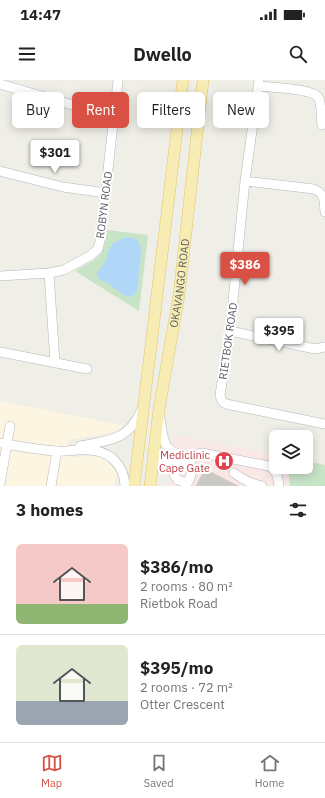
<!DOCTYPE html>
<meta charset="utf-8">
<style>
:root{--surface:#fff;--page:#f6f6f6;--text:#222;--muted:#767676;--line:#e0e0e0;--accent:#d95144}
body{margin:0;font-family:"IBM Plex Sans",sans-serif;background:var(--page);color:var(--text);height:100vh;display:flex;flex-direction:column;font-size:15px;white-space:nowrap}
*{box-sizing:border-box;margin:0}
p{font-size:13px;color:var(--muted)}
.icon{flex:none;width:22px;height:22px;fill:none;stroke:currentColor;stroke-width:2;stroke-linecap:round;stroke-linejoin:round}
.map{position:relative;height:406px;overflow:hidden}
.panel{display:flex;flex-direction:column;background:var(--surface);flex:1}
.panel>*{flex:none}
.banner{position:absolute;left:12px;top:12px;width:301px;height:36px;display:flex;gap:8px}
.fabs{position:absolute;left:269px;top:350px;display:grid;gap:8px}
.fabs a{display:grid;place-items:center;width:44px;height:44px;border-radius:6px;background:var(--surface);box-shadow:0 2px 10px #0003;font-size:20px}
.price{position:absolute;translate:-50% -34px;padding:0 9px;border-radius:4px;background:#fff;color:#222;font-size:13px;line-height:26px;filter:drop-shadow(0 1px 2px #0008)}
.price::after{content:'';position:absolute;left:50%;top:24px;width:12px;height:9px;margin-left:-6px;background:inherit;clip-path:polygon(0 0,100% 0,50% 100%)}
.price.selected{background:var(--accent);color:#fff}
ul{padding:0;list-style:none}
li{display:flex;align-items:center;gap:12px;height:100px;padding:0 16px}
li+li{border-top:1px solid var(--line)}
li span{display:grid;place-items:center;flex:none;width:112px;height:80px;border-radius:6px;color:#555}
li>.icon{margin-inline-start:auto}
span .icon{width:48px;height:48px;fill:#fffc;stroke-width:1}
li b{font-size:17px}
h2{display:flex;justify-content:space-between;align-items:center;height:48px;padding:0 16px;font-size:17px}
.tag{padding:0 14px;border-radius:6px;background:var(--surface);box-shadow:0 2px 10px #0003;font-size:14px;line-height:36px}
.tag.selected{background:var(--accent);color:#fff}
.status{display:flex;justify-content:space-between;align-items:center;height:28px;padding:0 20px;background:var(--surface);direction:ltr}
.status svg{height:11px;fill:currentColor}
header{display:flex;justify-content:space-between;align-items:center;height:52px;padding:0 16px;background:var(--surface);font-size:18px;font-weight:700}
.tab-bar{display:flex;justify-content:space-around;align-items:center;height:56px;border-top:1px solid var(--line);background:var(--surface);font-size:11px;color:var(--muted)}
.tab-bar a{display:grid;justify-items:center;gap:2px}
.tab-bar .selected{color:var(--accent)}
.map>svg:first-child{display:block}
.commercial{fill:#fbf5e1}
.medical{fill:#fae8e6}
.green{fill:#c7e4c7}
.water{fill:#b0d7f7}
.building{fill:#cbc9c4;stroke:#d3cfc6}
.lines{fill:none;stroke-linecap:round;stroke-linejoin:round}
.minor-casing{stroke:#b4b7ba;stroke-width:10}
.major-casing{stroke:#e4c36c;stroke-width:12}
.minor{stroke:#fff;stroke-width:9}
.major{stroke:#f7edb4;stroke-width:11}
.labels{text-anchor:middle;stroke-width:4;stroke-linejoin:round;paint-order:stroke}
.street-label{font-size:11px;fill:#5f6266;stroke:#fff}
.health-label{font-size:11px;fill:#be3a42;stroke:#fff;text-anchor:end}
</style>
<div class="status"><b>14:47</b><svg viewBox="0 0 49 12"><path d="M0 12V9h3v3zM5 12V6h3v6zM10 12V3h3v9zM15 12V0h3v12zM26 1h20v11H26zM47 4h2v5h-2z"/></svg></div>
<header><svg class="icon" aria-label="menu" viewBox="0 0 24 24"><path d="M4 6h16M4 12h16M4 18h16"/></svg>Dwello<svg class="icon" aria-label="search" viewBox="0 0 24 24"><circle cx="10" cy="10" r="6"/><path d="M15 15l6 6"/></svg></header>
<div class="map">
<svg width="325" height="406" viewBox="0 0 325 406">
<rect width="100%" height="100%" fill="#efeee7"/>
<!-- commercial -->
<path class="commercial" d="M0,321L122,345L120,349L114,352L67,360L70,377L95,376L105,380L109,383L117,392L114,406H0Z"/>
<!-- medical -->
<path class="medical" d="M175,355L276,375V387H298L296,406H168Z"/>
<!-- green -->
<path class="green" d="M107,150L148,155L139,231L75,191C84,185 99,180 103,170C106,164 106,157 107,150Z
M306,381L325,385V406H290L288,387H306Z"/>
<!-- water -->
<path class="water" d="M126,157L136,159L140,165L141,172L137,212L131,217L123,215L109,204L99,199L97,193L106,181L108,171L113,163Z"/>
<!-- building -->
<path class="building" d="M205,389L238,406H196Z"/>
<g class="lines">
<defs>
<path id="minor" d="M259,0L245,101L230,251L220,315C221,320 222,322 226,324L325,344
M0,4L114,37
M259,6C270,7 312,9 318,17C322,22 321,39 322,45
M0,91L63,107L106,113
M245,101L314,109C325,114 324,120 325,132
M49,193L55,283
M0,196L49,193L64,190L91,175L98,169L100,161L118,0
M230,251L315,269L325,267
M0,272L87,289
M160,338C164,364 162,372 192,378
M0,363L7,364L10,346
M80,366C109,360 128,361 141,331
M181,383L175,390L174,395L178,400L187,403
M152,387L167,380L181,383H190
M234,393C242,399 252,404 262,406
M0,404L7,364C23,367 40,370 56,371C66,372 77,369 87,370C109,370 124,384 125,406
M51,406L57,371
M186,406C188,402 191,398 191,393C192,390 190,387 190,383C191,377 196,374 202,373L269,386C277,390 278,397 279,406"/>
<g id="major">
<path d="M134,406L183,0"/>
<path id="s1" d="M150,406L159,329L179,215L203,0"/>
</g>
</defs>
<!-- minor casing -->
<use href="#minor" class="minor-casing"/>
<!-- major casing -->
<use href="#major" class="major-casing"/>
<!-- minor -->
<use href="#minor" class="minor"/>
<!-- major -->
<use href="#major" class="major"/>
</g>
<!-- icons -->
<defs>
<symbol id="hospital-disc" viewBox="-11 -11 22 22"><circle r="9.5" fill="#e0444e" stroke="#fff"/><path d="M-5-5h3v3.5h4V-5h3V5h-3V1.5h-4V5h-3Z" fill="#fff"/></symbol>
</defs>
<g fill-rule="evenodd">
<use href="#hospital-disc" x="213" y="370" width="22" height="22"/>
</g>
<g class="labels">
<!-- street labels -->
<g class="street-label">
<text transform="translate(104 125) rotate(-83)" y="4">ROBYN ROAD</text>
<text dy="4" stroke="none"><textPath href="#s1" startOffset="205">OKAVANGO ROAD</textPath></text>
<text transform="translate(228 261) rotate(-82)" y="4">RIETBOK ROAD</text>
</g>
<!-- health labels -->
<g class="health-label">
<text x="210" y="379">Mediclinic<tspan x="210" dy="13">Cape Gate</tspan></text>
</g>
</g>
</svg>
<div class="fabs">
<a><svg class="icon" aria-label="layers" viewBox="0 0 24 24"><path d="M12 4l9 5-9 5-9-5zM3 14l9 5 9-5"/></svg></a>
</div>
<b class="price" style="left:55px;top:94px">$301</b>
<b class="price selected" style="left:245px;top:206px">$386</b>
<b class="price" style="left:279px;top:272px">$395</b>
<div class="banner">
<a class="tag">Buy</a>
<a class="tag selected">Rent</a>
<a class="tag">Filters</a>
<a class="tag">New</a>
</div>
</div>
<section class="panel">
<h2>3 homes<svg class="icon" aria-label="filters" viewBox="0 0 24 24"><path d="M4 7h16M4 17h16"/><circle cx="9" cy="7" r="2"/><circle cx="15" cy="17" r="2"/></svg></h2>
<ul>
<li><span style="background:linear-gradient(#f6c9c9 75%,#8fb573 0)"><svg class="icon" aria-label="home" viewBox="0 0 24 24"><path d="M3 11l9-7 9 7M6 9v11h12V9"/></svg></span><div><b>$386/mo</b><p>2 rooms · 80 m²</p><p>Rietbok Road</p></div></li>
<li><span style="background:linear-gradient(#dfe7d0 70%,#9aa5b1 0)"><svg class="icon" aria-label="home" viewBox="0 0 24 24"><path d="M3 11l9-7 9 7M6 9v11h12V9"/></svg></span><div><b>$395/mo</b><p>2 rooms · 72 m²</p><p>Otter Crescent</p></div></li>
</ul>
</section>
<nav class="tab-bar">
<a class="selected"><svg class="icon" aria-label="map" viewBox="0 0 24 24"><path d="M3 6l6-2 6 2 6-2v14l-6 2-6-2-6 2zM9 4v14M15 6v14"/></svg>Map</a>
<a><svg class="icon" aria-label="saved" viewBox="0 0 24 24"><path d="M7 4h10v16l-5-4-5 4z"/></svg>Saved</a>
<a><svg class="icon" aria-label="home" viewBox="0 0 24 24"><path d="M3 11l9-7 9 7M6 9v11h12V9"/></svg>Home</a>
</nav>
